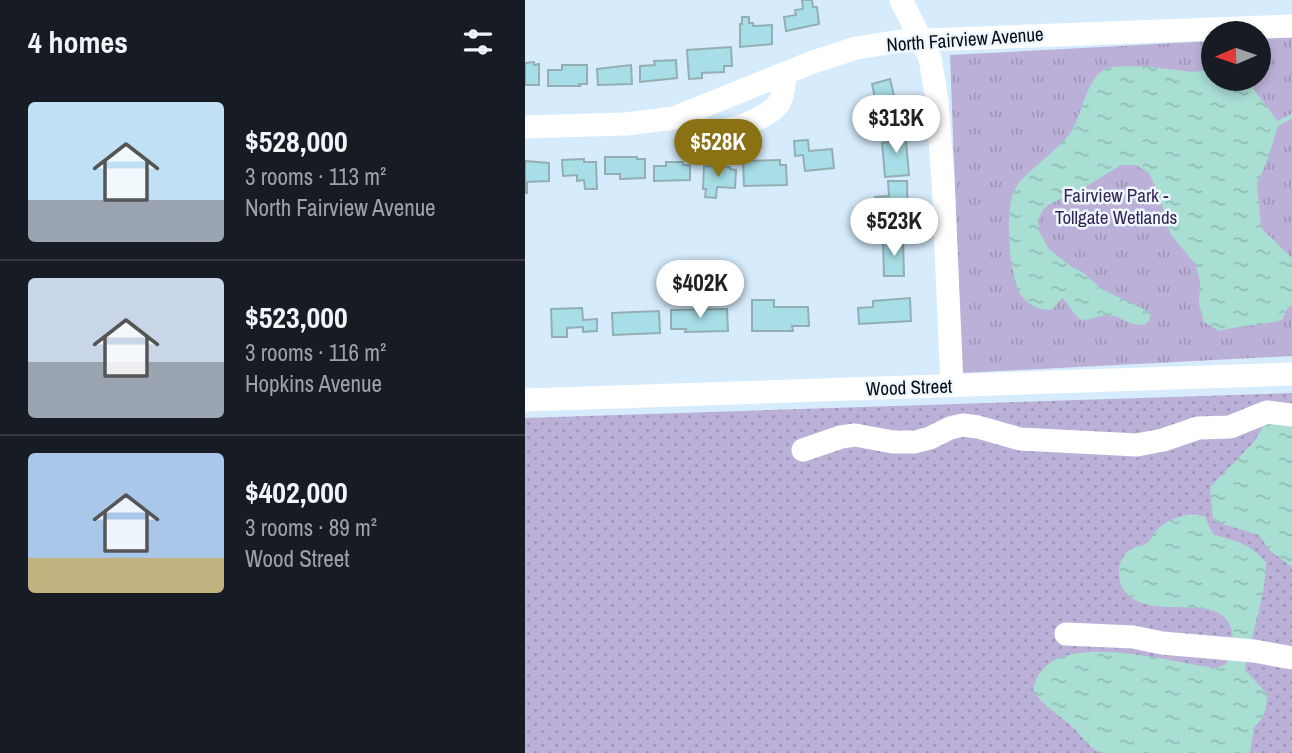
<!DOCTYPE html>
<meta charset="utf-8">
<style>
:root{--surface:#171b24;--page:#242831;--text:#f1f3f6;--muted:#9ea1a6;--line:#363941;--accent:#8a7214}
body{margin:0;font-family:"Archivo Narrow",sans-serif;background:var(--page);color:var(--text);height:100vh;display:flex;flex-direction:column;font-size:26px;white-space:nowrap}
*{box-sizing:border-box;margin:0}
p{font-size:23px;color:var(--muted)}
.icon{flex:none;width:38px;height:38px;fill:none;stroke:currentColor;stroke-width:2;stroke-linecap:round;stroke-linejoin:round}
.map{position:relative;flex:1;overflow:hidden}
.panel{display:flex;flex-direction:column;background:var(--surface);width:525px}
.panel>*{flex:none}
.needle{width:46px;rotate:268deg}
.fabs{position:absolute;left:676px;top:21px;display:grid;gap:14px}
.fabs a{display:grid;place-items:center;width:70px;height:70px;border-radius:50%;background:var(--surface);box-shadow:0 4px 10px #0003;font-size:35px}
.price{position:absolute;translate:-50% -60px;padding:0 16px;border-radius:24px;background:#fff;color:#222;font-size:23px;line-height:46px;filter:drop-shadow(0 2px 4px #0008)}
.price::after{content:'';position:absolute;left:50%;top:42px;width:21px;height:16px;margin-left:-10px;background:inherit;clip-path:polygon(0 0,100% 0,50% 100%)}
.price.current{background:var(--accent);color:#fff}
ul{padding:0;list-style:none}
li{display:flex;align-items:center;gap:21px;height:175px;padding:0 28px}
li+li{border-top:2px solid var(--line)}
li span{display:grid;place-items:center;flex:none;width:196px;height:140px;border-radius:7px;color:#555}
li>.icon{margin-inline-start:auto}
span .icon{width:84px;height:84px;fill:#fffc;stroke-width:1}
li b{font-size:30px}
h2{display:flex;justify-content:space-between;align-items:center;height:84px;padding:0 28px;font-size:30px}
main{display:flex;flex:1;min-height:0}
.map>svg:first-child{display:block}
.grass{fill:url(#grass-dots)}
.park{fill:url(#park-tufts)}
.water{fill:url(#water-ripples)}
.lines{fill:none;stroke-linecap:round;stroke-linejoin:round}
.stream{stroke:#a9ded3;stroke-width:4.5}
.building{fill:#a7dee7;stroke:#93afb4;stroke-width:2}
.minor{stroke:#fff;stroke-width:23}
.labels{text-anchor:middle;stroke-width:5;stroke-linejoin:round;paint-order:stroke}
.street-label{font-size:19px;fill:#060c11;stroke:#eef7fe}
.park-label{font-size:19px;fill:#372759;stroke:#eef7fe}
</style>
<main>
<section class="panel">
<h2>4 homes<svg class="icon" aria-label="filters" viewBox="0 0 24 24"><path d="M4 7h16M4 17h16"/><circle cx="9" cy="7" r="2"/><circle cx="15" cy="17" r="2"/></svg></h2>
<ul>
<li><span style="background:linear-gradient(#bfe0f5 70%,#9aa5b1 0)"><svg class="icon" aria-label="home" viewBox="0 0 24 24"><path d="M3 11l9-7 9 7M6 9v11h12V9"/></svg></span><div><b>$528,000</b><p>3 rooms · 113 m²</p><p>North Fairview Avenue</p></div></li>
<li><span style="background:linear-gradient(#c9d6e8 60%,#9aa5b1 0)"><svg class="icon" aria-label="home" viewBox="0 0 24 24"><path d="M3 11l9-7 9 7M6 9v11h12V9"/></svg></span><div><b>$523,000</b><p>3 rooms · 116 m²</p><p>Hopkins Avenue</p></div></li>
<li><span style="background:linear-gradient(#a9c7e8 75%,#c2b280 0)"><svg class="icon" aria-label="home" viewBox="0 0 24 24"><path d="M3 11l9-7 9 7M6 9v11h12V9"/></svg></span><div><b>$402,000</b><p>3 rooms · 89 m²</p><p>Wood Street</p></div></li>
</ul>
</section>
<div class="map">
<svg width="767" height="753" viewBox="0 0 767 753">
<defs>
<pattern id="grass-dots" width="8" height="8" patternUnits="userSpaceOnUse" patternTransform="scale(1.75)"><rect width="8" height="8" fill="#bbb1d8"/><path d="M2 2h.1M6 6h.1" fill="none" stroke="#9f97b8" stroke-width="1.8" stroke-linecap="round"/></pattern>
<pattern id="park-tufts" width="24" height="20" patternUnits="userSpaceOnUse" patternTransform="scale(1.75)"><rect width="24" height="20" fill="#bbb1d8"/><path d="M3 7l-1-3M5 7V3M7 7l1-3M15 17l-1-3M17 17v-4M19 17l1-3" fill="none" stroke="#9f97b8"/></pattern>
<pattern id="water-ripples" width="26" height="14" patternUnits="userSpaceOnUse" patternTransform="scale(1.75)"><rect width="26" height="14" fill="#a9ded3"/><path d="M2 4q2-2 4 0t4 0M15 11q2-2 4 0t4 0" fill="none" stroke="#90bdb4"/></pattern>
</defs>
<rect width="100%" height="100%" fill="#d6ecfc"/>
<!-- grass -->
<path class="grass" d="M767,393V753H0V418Z"/>
<!-- park -->
<path class="park" d="M767,37V356L437,373L425,55L688,41V79H733V39Z"/>
<!-- water -->
<path class="water" d="M626,67L668,72L688,69V79H721L754,123L742,161L732,184L736,228L767,258V305L762,309L757,320C735,326 715,325 694,331L679,322L674,304L675,281L671,265L645,233L635,197L624,173L611,165H596L560,187L523,205L517,211L513,221L514,231L523,248L545,266L557,272L578,290L623,311L626,315C624,321 622,325 615,325C603,325 595,315 583,315C575,315 562,322 555,319C549,316 544,303 537,298L528,309C516,312 503,305 496,295C484,276 479,209 490,189C499,172 532,152 546,132C557,116 562,74 583,68C596,65 613,67 626,67Z
M741,421L767,425V567L744,550L734,535L688,521L685,487L729,442Z
M670,514L680,517L688,534C712,542 724,542 741,563C740,600 726,634 720,670L742,694C742,707 740,718 729,727L725,753H575C564,747 558,738 550,729C535,715 519,708 508,690C510,683 512,676 517,670C549,633 648,663 690,668L701,664C709,649 712,627 697,615C675,599 628,617 603,595C591,584 591,564 602,552C608,546 616,547 622,543C625,541 628,534 631,531C642,519 655,516 670,514Z"/>
<g class="lines">
<!-- stream -->
<path class="stream" d="M754,123L767,116"/>
</g>
<!-- building -->
<path class="building" d="M277,0H287L288,7H292L294,24L261,31L259,17L271,15L270,10L278,9Z
M217,17H224V23H228V26L247,25V44L215,47V24H217Z
M206,47L207,66H199V72L177,73V78L164,79L162,50Z
M151,60L152,78L115,82V66L130,65L129,61Z
M9,62V65L14,64V85H0V63Z
M37,65H62V84H54L55,86H23V70H37Z
M106,65L107,84L73,85L72,69Z
M365,79L374,117L349,123L344,105L351,103L347,84Z
M380,130L384,175L360,177L357,143L364,142L363,131Z
M283,140L284,151L307,149L309,168L280,171L278,155L270,156L269,141Z
M80,157H112V159H120V178L95,179V174H80Z
M59,159V162H71L72,189H60L59,180L52,181V175L38,176L37,160Z
M255,160V165H261L262,185L219,186L218,161Z
M0,161L24,163V181L2,182V193H0Z
M141,162H158V165H165V180L129,181V166H141Z
M179,166L205,167V169L211,170L210,188L192,187L191,198L180,197L181,189H178Z
M363,181H382L383,223H363V212L350,213V197L364,196Z
M378,240L379,276H359L358,241Z
M385,298L386,321L334,324L333,308L348,307V301Z
M227,300H249V307H283L284,326H267L268,331H227Z
M57,308L58,320L72,319V331L58,332V327L42,328V337H27L26,309Z
M202,309L203,331L160,332L161,329H146V310Z
M134,311L135,333L88,335L87,313Z"/>
<g class="lines">
<!-- minor -->
<path class="minor" d="M376,0L405,58L412,101L418,180L427,385
M158,114C164,121 170,129 180,131C199,135 246,118 255,101C259,94 259,82 260,74
M0,127L101,124L149,118L288,62L331,48L376,41L767,26
M0,400L767,374
M278,450L316,437L330,435L368,442H390L405,438L425,428L438,425L453,427L495,439L612,445L638,440L673,428L705,427L742,412L767,415
M541,634L608,637L637,643L729,651L767,658"/>
</g>
<g class="labels">
<!-- street labels -->
<g class="street-label">
<text transform="translate(440 39) rotate(-4)" y="7">North Fairview Avenue</text>
<text transform="translate(384 387) rotate(-2)" y="7">Wood Street</text>
</g>
<!-- park labels -->
<g class="park-label">
<text x="591" y="202">Fairview Park -<tspan x="591" dy="22">Tollgate Wetlands</tspan></text>
</g>
</g>
</svg>
<div class="fabs">
<a><svg class="needle" viewBox="-14 -14 28 28"><path d="M0-13l5 13h-10z" fill="#e53935"/><path d="M0 13l5-13h-10z" fill="#9ea1a6"/></svg></a>
</div>
<b class="price" style="left:371px;top:155px">$313K</b>
<b class="price current" style="left:193px;top:179px">$528K</b>
<b class="price" style="left:369px;top:258px">$523K</b>
<b class="price" style="left:175px;top:320px">$402K</b>
</div>
</main>
